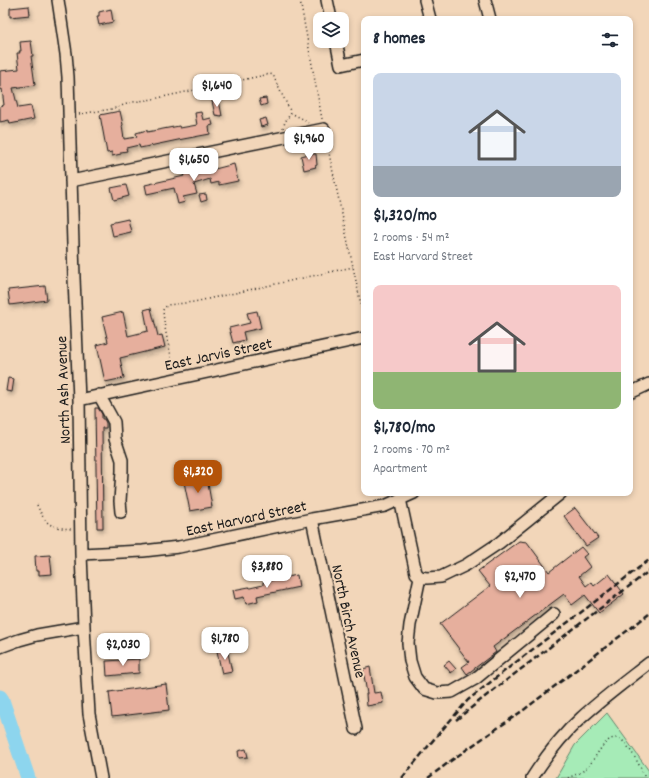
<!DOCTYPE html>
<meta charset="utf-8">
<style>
:root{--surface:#fff;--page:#f2f2f3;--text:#1f2937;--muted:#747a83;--accent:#b45309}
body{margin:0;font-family:Dekko,sans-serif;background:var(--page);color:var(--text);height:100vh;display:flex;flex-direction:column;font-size:15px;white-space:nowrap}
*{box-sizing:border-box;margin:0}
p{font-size:13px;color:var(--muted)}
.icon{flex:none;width:22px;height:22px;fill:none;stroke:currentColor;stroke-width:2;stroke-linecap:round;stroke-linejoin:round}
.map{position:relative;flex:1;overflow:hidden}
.details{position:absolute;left:361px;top:16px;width:272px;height:480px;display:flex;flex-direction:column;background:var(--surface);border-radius:8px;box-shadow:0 2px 6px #0003}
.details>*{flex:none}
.buttons{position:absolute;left:313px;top:12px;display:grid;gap:8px}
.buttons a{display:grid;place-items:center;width:36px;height:36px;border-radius:8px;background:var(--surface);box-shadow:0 2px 6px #0003;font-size:20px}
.price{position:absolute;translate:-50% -34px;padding:0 9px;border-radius:8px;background:#fff;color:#222;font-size:13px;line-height:26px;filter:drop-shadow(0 1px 2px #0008)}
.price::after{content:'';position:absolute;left:50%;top:24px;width:12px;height:9px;margin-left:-6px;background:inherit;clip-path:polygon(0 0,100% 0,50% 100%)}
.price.current{background:var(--accent);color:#fff}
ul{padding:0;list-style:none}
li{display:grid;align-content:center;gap:8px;height:212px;padding:0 12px}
li span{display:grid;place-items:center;height:124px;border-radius:8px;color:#555}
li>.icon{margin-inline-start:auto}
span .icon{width:72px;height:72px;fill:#fffc;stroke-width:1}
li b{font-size:17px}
h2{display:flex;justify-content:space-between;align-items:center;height:48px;padding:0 12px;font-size:17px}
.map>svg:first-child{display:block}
.green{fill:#a6ebb7;stroke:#61846a}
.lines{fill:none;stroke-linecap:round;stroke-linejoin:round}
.river{stroke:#8dd5ee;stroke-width:15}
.building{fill:#e6af9d;stroke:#1c1c1c;filter:url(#shadow)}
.minor-casing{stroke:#1c1c1c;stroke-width:14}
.path{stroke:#1c1c1c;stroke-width:1.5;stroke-dasharray:1 3;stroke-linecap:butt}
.minor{stroke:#f2d6b9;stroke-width:11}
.rail{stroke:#1c1c1c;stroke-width:2.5;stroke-dasharray:6 3;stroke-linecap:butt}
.labels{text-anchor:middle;stroke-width:4;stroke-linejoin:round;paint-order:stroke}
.street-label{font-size:16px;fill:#1c1c1c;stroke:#f2d6b9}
</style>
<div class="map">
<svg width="649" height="778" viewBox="0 0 649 778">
<defs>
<filter id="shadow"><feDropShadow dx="1.5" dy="3" stdDeviation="2" flood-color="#0004"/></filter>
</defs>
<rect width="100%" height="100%" fill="#f2d6b9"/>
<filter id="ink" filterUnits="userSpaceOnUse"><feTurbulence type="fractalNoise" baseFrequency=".025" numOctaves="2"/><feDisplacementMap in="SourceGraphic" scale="8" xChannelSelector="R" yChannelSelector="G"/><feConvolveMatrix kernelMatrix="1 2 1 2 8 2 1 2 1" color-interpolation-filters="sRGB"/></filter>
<g filter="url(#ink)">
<!-- green -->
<path class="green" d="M607,713L649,771V778H556L575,745Z"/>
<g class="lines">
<!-- river -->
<path class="river" d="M0,697L2,700L28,778"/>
</g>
<!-- building -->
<path class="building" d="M29,6L30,15L10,17V8Z
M111,9L113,22L99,25L97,16H99V12Z
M31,41L33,56H31L35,85L13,88L18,108L31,106L34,119L10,124L9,120L0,122V106L4,105L2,89L0,90V71L19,69L17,53H20L19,51H21L20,42Z
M266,98L267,104L261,106L259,99Z
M219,100L222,116L215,115L212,101Z
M120,111L123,125L122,126L124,139L137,137L136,133L147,130V132L179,126L180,128L197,125L195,113L201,112L203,120L211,118L213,125L209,126L210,134L178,140L140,148L139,145L126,148L127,151L121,152V154L112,156V152L107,153L100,115Z
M266,118L268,125L261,127L259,120Z
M309,154H316L317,165L315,166L316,167L304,170L301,156Z
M234,164L238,181L219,185V182L211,184L210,179L194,184L197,194L183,197L185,202L178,204L174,188L147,194L145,185L167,180L184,176L183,174L192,172V174L195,173L196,174Z
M126,185L129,196L114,200L111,188Z
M206,194L207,200L201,202L199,195Z
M128,219L131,232L113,236L110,223Z
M45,286L47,300L10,305L8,290Z
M151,308L158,336L162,335L165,347L120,358L124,378L105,382L97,345L108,342L102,317L123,312L128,336L148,331L144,310Z
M257,311L261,328L243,332L245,340L233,343L229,328L250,323L247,313Z
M8,378L14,379L12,392L6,391Z
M95,408H98L102,414V419H104L106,423V428H102L103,528H97Z
M207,478L212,507L190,511L184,482Z
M575,508L598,538L586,546L564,516Z
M519,541L527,542L549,572L581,547L587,554L583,557L590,567L579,576L586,586L591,582L594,586L609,574L624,594L599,613L585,595L572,605L564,594L493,647L496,652L467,674L462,667L469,662L440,624L490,586L478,571Z
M50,555L52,574L39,575V571H36L35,556Z
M297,575L299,587L257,596L258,601L246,604L244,597L235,599L233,590L249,587L250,588L263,585V582Z
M227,648L232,672L222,674L217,651Z
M139,659V673L107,676L106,661Z
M449,661L456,669L451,673L444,665Z
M370,667L374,693L381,692L383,703L367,706L366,694H367L363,669Z
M166,684L169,710L112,717L109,692Z
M246,749L248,757L239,758L238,751Z"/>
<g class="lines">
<defs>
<path id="minor" d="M58,0L66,54L68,77L74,278L79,400L81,554L84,627L89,714L101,778
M327,0L331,19
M425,0L430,19
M485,0L490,19
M336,41L341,65L364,60
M71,181L324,129
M630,393L649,384
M99,395L103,402L114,422L115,439L122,460V471L120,501L121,512
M79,400L364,338
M400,499L416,573L420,577L427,578L441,577L466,565L499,543L561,493
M312,519L356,729
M81,554L143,551L179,547L312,519L385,506L414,493
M420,577L410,625L408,643L410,661L415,677L424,689L437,693L452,692L475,679L554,614
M0,647L19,640L37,635L84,627
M532,778C546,756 562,735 581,718C603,698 626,681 649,663"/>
</defs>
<!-- minor casing -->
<use href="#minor" class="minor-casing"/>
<!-- path -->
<path class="path" d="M300,0L322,119
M79,114L112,109L133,102L153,99L270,74L273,75L274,77C279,90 286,101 291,113L305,120L308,123
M283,128L285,122L291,113
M326,139L364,319
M174,369C170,350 164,330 163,310L167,305L194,302L353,267
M37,505C46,525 49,527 71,529
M568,778C573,775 580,774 584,770C594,762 598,749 608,741C611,738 616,737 620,739C628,743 642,769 645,778"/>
<!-- minor -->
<use href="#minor" class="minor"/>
<!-- rail -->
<path class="rail" d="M456,720L482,699L649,571
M402,778L435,738L468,700L502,673L649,560
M428,778L456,757L525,709L649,614"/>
</g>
</g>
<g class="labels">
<!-- street labels -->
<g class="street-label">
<text transform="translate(218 353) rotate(-12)" y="6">East Jarvis Street</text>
<text transform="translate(62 390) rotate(-92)" y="6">North Ash Avenue</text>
<text transform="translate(246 517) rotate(-12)" y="6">East Harvard Street</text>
<text transform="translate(350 621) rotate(78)" y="6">North Birch Avenue</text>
</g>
</g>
</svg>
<div class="buttons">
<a><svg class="icon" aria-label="layers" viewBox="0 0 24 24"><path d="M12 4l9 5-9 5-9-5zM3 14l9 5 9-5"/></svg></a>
</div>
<b class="price" style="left:217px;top:108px">$1,640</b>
<b class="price" style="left:309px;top:161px">$1,960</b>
<b class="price" style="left:194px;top:182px">$1,650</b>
<b class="price current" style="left:198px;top:494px">$1,320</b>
<b class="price" style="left:267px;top:589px">$3,880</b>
<b class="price" style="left:520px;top:599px">$2,470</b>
<b class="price" style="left:225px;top:661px">$1,780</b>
<b class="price" style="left:123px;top:667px">$2,030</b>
<section class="details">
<h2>8 homes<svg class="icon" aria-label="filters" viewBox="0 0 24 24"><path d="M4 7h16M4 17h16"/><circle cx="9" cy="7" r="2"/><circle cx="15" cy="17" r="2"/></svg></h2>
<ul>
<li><span style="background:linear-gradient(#c9d6e8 75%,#9aa5b1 0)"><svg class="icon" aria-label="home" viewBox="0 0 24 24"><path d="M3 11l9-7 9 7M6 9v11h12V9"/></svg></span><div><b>$1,320/mo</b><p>2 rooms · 54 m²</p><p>East Harvard Street</p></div></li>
<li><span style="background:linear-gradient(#f6c9c9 70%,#8fb573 0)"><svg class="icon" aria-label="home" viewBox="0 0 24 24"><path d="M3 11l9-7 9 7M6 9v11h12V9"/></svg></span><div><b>$1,780/mo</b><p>2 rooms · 70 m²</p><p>Apartment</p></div></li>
</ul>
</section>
</div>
